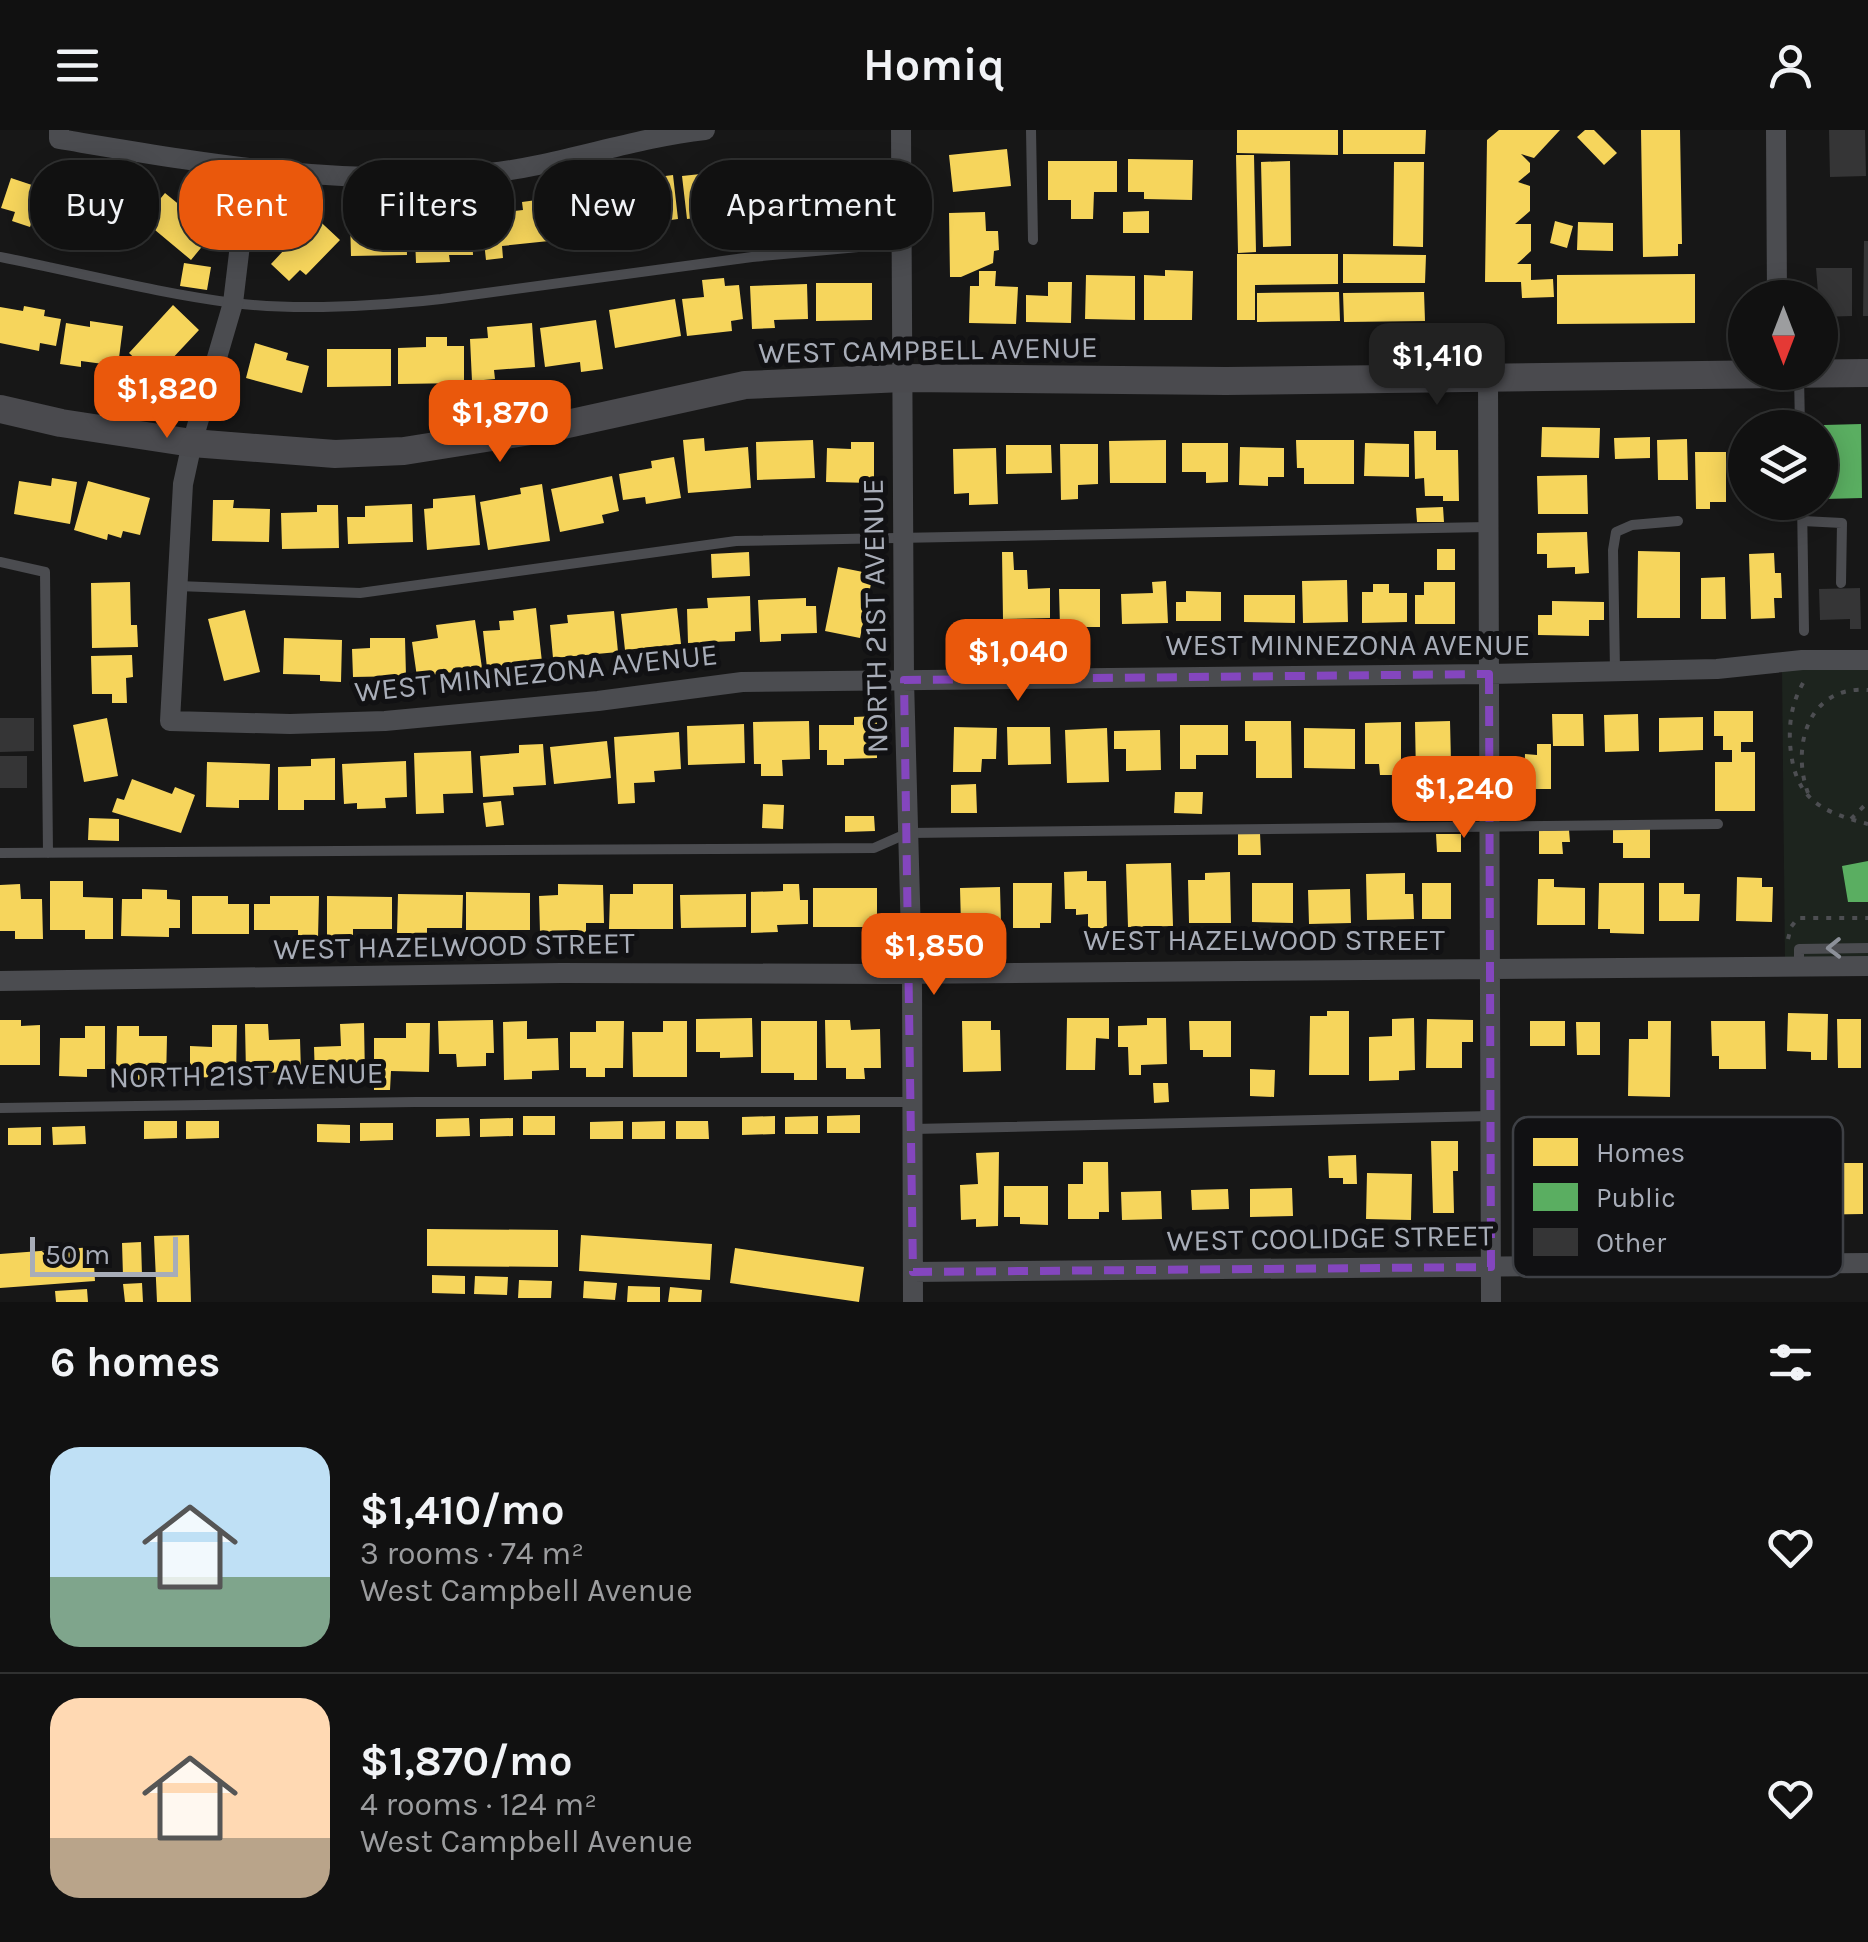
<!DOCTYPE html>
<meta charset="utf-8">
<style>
:root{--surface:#111;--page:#1e1f1f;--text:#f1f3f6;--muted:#9c9d9f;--line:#303131;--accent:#ea580c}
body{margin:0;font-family:Karla,sans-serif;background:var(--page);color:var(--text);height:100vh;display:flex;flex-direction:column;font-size:38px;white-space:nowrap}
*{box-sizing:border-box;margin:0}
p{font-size:32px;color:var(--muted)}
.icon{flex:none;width:55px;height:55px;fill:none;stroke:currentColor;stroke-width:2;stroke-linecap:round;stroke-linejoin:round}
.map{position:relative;height:1172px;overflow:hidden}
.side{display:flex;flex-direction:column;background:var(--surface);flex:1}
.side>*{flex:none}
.guide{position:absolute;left:30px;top:30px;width:1000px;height:90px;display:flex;gap:20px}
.needle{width:65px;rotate:180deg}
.buttons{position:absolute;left:1728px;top:150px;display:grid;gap:20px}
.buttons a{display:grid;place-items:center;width:110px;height:110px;border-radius:50%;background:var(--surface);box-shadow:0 5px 25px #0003,0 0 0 2px var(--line);font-size:50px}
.scale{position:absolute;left:30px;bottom:25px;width:148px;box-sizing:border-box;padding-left:10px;border:5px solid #a8adb8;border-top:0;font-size:28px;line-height:35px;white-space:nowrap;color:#a8adb8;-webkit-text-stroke:8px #111113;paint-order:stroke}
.price{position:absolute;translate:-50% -85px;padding:0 22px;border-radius:20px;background:var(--accent);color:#fff;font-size:32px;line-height:65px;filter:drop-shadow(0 2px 5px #0008)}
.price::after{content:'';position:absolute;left:50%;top:60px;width:30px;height:22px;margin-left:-15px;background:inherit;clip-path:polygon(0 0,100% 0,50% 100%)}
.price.current{background:#222;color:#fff}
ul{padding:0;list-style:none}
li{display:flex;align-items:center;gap:30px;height:250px;padding:0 50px}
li+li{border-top:2px solid var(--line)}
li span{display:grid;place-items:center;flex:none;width:280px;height:200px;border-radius:30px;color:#555}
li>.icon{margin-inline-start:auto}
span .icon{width:120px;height:120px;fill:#fffc;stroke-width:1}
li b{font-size:42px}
h2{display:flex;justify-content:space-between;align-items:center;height:120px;padding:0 50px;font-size:42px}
.tag{padding:0 35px;border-radius:40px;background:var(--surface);box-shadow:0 5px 25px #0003,0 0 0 2px var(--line);font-size:35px;line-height:90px}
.tag.current{background:var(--accent);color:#fff}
header{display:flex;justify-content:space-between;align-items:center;height:130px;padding:0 50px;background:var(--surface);font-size:45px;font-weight:700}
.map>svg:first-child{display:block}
.green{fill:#1d241e}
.homes{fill:#f6d55c}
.public{fill:#5aae61}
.building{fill:#353536}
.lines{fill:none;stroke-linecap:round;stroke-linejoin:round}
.path{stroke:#4d4e52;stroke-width:4;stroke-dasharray:5 8;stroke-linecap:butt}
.lane{stroke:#4b4c50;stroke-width:10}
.street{stroke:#4b4c50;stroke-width:20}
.secondary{stroke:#4a4a4e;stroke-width:28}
.oneway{stroke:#8c9099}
.marked{fill:none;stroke:#8446be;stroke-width:8;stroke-dasharray:20 12;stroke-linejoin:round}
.labels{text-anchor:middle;stroke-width:10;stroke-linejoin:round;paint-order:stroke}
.street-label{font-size:30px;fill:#a8adb8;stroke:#111113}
.key{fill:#111113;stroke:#3e4045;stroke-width:2.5}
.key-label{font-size:28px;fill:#a8adb8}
</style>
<header><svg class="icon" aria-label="menu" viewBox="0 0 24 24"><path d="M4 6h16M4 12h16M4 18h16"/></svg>Homiq<svg class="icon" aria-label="person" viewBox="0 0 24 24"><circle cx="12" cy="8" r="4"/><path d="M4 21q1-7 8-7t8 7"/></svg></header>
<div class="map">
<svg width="1868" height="1172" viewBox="0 0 1868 1172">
<rect width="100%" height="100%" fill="#171717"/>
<!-- green -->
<path class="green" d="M1782,540H1868V833L1785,834Z"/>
<!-- homes -->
<path class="homes" d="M1237,0H1338V25L1237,23Z
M1343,0H1426L1425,24H1343Z
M1499,0H1560L1534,28L1521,24L1530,33V42L1518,52L1530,56V81L1515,94H1531V121L1517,134H1531V150L1553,149L1554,167L1522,168L1521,152H1485L1487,10Z
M1585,0H1594L1617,23L1604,35L1577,7Z
M1641,0H1680L1682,114H1678V126L1643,127Z
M1007,19L1011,56L953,62L949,25Z
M1236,25H1254L1256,122L1238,123Z
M1128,29L1193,30L1192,70L1144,69V62H1128Z
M825,30H870V69H833V77H816L815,49H826Z
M1048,31H1117V62H1094L1093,89H1071V70H1048Z
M1290,31L1291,116L1263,117L1261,32Z
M1394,32H1424L1423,117L1393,116Z
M807,34L809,80L794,81V71L750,73L749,36Z
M738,40L743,77L710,81L711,86L687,89L682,46Z
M673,45L678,89L621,97L616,55L631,53V58L651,55L650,48Z
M11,48L50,61L52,54L74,61L61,101L32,91L30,97L12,91L15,82L1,78Z
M98,59L145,68L137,109L73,96L79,65L96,69Z
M606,61L615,95L559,109L550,75Z
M165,63L193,86L198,79L219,96L191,130L143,90Z
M544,69L549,111L502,116L503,128L486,130L481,85L523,80L522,72Z
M471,79L473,125H449L450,132L416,133L414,81L437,80V86H456V80Z
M1149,81V103H1123V82Z
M310,82L340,110L306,145L300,140L289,151L271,134L300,103L294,98Z
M985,82L986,101H998L999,120L994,121L993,133L961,147H950L949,83Z
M406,89L407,125L351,126L350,90Z
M1555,91L1573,96L1567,118L1550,113Z
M1578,92L1613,93V121L1577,120Z
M1237,124H1338V154L1255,155V190H1237Z
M1343,124L1426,125L1425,153H1343Z
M184,133L211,137L207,160L180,156Z
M1165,140L1193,141L1192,190H1144V145L1165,146Z
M979,141H996L995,156L1018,157L1016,194L969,193L970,156H979Z
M1695,144V193L1557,194V145Z
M1086,145L1135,146V190L1085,189Z
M724,148L725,156L739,155L743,189L731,191L732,201L687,206L682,169L704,167L702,150Z
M1048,152H1072L1071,193L1026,192V165L1048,166Z
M816,153H872V190L816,191Z
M807,154L808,189L774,190L775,198L752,199L750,156Z
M1339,162L1340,191L1257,192V163Z
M1424,162L1425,191L1344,192L1343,163Z
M675,169L681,206L615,218L609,180Z
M173,175L199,200L155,247L129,223Z
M24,176L45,180L44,186L61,189L56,216L40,213L39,221L0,213V177L23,181Z
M596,190L603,239L581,242L580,232L545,237L540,198Z
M90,191L123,196L118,236L81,231V237L60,234L66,193L90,197Z
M532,193L535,237L494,240L495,249L472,251L470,209L488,208L487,197Z
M426,207H447V216H464V253L398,254V218L426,217Z
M255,213L288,223L286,230L309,236L302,263L246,248Z
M327,219H391V256L327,257Z
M1542,297L1600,298L1599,328L1541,327Z
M1414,301H1436V320H1458L1459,371H1443V366H1425L1424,348L1415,349Z
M1650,307V328L1615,329L1614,308Z
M704,308L705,321L748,317L751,358L688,363L683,310Z
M1687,309L1688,350H1658L1657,310Z
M813,310L815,348L757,350L756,312Z
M1166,310V353H1110L1109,311Z
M1296,310H1354V354H1304V338H1297Z
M851,312H874V353L826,352L827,318L851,319Z
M1182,313H1228V352L1206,353V342H1182Z
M1365,313L1409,314V347L1364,346Z
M1060,314H1098V354L1078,355V369L1061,370Z
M1006,315H1051L1052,343L1006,344Z
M1240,317L1284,318V347H1268V356L1239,355Z
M996,318L998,374L969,375V363L954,364L953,319Z
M1695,322H1726V372H1710V379H1696Z
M674,327L681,368L646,374L645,367L623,370L619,344L652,338L651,331Z
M1587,345L1588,384H1538L1537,346Z
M612,346L619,381L602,385L604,393L560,402L551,359Z
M52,348L77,352L70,394L14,384L19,351L51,356Z
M88,351L150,368L140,405L123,401L121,408L108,404L107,410L74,400Z
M542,354L550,411L488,420L480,372L521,364L520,358Z
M475,365L480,415L427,420L424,379L433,378V369Z
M213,370H234L233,378L270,379L269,412L212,411Z
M412,374L413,412L348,414L347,387H365V376Z
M317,375H338L339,418L282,419L281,383L317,382Z
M1443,377L1444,392H1417L1416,378Z
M1587,402L1589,443L1575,444V437L1547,438V424H1537V403Z
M1437,419H1455V440H1437Z
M1638,421L1680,422V488H1637Z
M749,422L750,446L712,448L711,424Z
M1002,422H1013L1014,440H1027L1028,459L1050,458V488L1003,489Z
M1774,423L1775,443H1781L1782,468H1774L1775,488L1751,489L1749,424Z
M838,437L873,444L860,508L825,501Z
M1725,447L1726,489H1701V448Z
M1347,450L1348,492L1303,493L1302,451Z
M1166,451L1168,493L1122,494L1121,464L1153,463L1152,452Z
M130,452L131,495H137L138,517L92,518L91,453Z
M1424,452H1455V494H1415V465H1424Z
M1373,454H1389V463H1407V492L1362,493V462H1373Z
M1059,459H1100V497H1060Z
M1186,461L1221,462V491H1176V472H1186Z
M1244,465H1295V493L1244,492Z
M750,466L751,501L735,502V511L688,513L687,479L708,478L707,468Z
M806,468V476H816L817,503L781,504V511L760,512L758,470Z
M1552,471L1604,472V490H1589V506L1538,505V485H1552Z
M536,478L542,532L487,538L483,501L500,500L499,491L514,490L513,481Z
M677,478L681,514L625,520L621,484Z
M245,480L260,542L224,551L208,489Z
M614,481L618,522L553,528L550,495L568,493L567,485Z
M475,490L482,538L417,547L412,512L438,508L436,495Z
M284,508L342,510L341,552L320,551V545L283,544Z
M370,508H405L406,546L353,547L352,519L370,518Z
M132,525L133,547L126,548L127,573H112V564H92L91,526Z
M1714,581H1753V612H1741V622H1755V681H1715V632H1732V620H1723V606H1714Z
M1552,584H1583L1584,616H1553Z
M1638,584L1639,621L1605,622L1604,585Z
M877,586V628L844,629V635H827V620H819V595H854V587Z
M1703,587V620L1659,622V588Z
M107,588L118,646L84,652L73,595Z
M809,591L810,629L782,630L783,646H761V634H754L753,592Z
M1245,591H1291L1292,648H1256V611H1245Z
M1450,591L1451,632L1427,633L1428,646L1416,647L1415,592Z
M1401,592V645H1380L1379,634H1365V593Z
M744,594L745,633L688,635L687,596Z
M1180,595H1228V625H1196V639H1180Z
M954,597L997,598L996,629H982L981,642H953Z
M1007,597H1050L1051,634L1008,635Z
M1107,598L1109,652L1067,653L1065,600Z
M1304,598L1355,599V639L1304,638Z
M1160,600L1161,640L1126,641V619H1114V601Z
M679,602L681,639L654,641L655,652L634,653L635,673L618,674L614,607Z
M607,611L611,648L554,654L550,617Z
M543,614L546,655L513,657L514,665L483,667L480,626L519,623V615Z
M1537,614H1551V659H1524L1525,624L1537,625Z
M471,621L473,663L443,664L444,683L416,684L414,623Z
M335,628V670H304V680H278V637L311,636V629Z
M406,631L407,667L385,668L386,678L357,679V673L344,674L342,634Z
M207,632L270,634L269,670H239V678L206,677Z
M132,649L172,664L175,657L195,665L181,703L112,682L117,668L124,670Z
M1444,649H1459V669L1444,670Z
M976,654L977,683H951V655Z
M1175,662H1203L1202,684L1174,683Z
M501,671L504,695L486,697L483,673Z
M763,674L784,675L783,699L762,698Z
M845,686H874L875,701L845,702Z
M89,688L119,689V711L88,710Z
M1650,698V728H1623V713H1613V699Z
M1569,700L1570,712H1562L1563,724H1539V701Z
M1260,703L1261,725H1238V704Z
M1436,704H1461V722H1437Z
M1171,733L1173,796L1128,797L1126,734Z
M1087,741V751H1106L1107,798H1088V784L1076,785V779H1065L1064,742Z
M1230,742L1231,793H1189L1188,750H1205V743Z
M1405,743V764H1413L1414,789L1367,790L1366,744Z
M1737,747L1762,748V757H1773L1772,792L1736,791Z
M1538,749H1554V757L1585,758V795H1537Z
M50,751H83V767L113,768V809H85V800H50Z
M1013,753H1052L1051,793H1040V798H1013Z
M1252,753H1293V793L1252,792Z
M1422,753H1451V789H1422Z
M1599,753H1644V804L1610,803V799H1598Z
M1659,753H1684V764H1700L1699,791H1659Z
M20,754L21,769H42L43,809H15V801H0V755Z
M558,754L603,755L604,793H586V803H540L539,766L558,765Z
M633,754H673V799H609L610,764H633Z
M783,754H799L800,770H808V794L777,795L778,802L751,803V762L783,761Z
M1000,757L1001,794L961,795L960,758Z
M813,758H877V797H813Z
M142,759L167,760V769L180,770V798H169V807L121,806L122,769H142Z
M1350,759L1351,793L1309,794L1308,760Z
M466,762L530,763V800H466Z
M398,764L463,765L462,798H427V806L397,805Z
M746,764V797L681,798L680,765Z
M192,766H228V774H249V804H192Z
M270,766H319L318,808H298V800H254V774H270Z
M327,766L392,767V799H353V808H327Z
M1327,881H1349V945H1309L1310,886H1327Z
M1788,883L1828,884L1827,930H1811V922L1787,921Z
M752,888L753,927L720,928V922H696V889Z
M1067,888H1109V909L1096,908L1095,940H1066Z
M1147,888H1166L1167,934L1141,935V945H1129L1128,917H1118V896L1147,895Z
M1414,888L1415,940L1399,941V950L1369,951V907L1392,906V889Z
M1427,889L1473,890V912H1462V938H1426Z
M1837,889H1861V938H1838Z
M0,890H21V896L40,895V935H0Z
M493,890L494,923H486V936L457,937L456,924H439L438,891Z
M825,890H850L851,900L880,899L881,938H864L865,949H846V938H826Z
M527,891V909L558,908L559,940L532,941V949L504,950L503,892Z
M596,891H624L623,938H605V947H586V938H570V902H596Z
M663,891H687V947H633L632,902H663Z
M761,891H817V950H794V943H761Z
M962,891H991V900H1000L1001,941L963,942Z
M1189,891H1231V927H1203V920H1190Z
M1530,891H1565V916H1530Z
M1648,891H1671L1670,967L1628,966L1629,909H1648Z
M1711,891H1765L1766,939H1719V926H1712Z
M1576,892H1600V925H1577Z
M364,893L365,947L315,948L314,917L341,916L340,894Z
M406,893H430L429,942L391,941L390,960H374V908H406Z
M245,894H268L269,910L300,909L301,942L246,943Z
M212,895H237L236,948L190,947V916L212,917Z
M85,896H105V939H87V947L59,946L60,908H85Z
M117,896H139V906H167L166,952H135V941L116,940Z
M1250,939L1275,940L1274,967L1250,966Z
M1153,953H1168L1169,972L1154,973Z
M860,985V1003H827V986Z
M523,986H555V1005H523Z
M775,986V1004L742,1005V987Z
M818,986V1004H785V987Z
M469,988L470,1006L436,1007V989Z
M513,988V1006L480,1007V989Z
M144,991H177V1008L144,1009Z
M186,991H219V1008L186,1009Z
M623,991V1009H590V992Z
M665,991V1009H632V992Z
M676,991H708L709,1009H676Z
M360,993H393V1010L360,1011Z
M317,994L350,995V1013L317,1012Z
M85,996L86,1014L53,1015L52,997Z
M41,997V1015H8V998Z
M1431,1011H1458V1041H1453L1454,1083H1433Z
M999,1022L998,1096L976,1097V1089L961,1090L960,1055L978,1054L976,1023Z
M1356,1025L1357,1054H1343V1048H1329L1328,1026Z
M1083,1032H1108L1109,1082H1099V1089H1068V1054H1083Z
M1802,1033H1863V1084L1802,1085Z
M1367,1043L1412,1044L1411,1090L1366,1089Z
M1004,1056H1048V1095L1020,1094V1087H1004Z
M1292,1058L1293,1086L1250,1087V1059Z
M1228,1059L1229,1079L1192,1080L1191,1060Z
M1161,1061L1162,1089L1122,1090L1121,1062Z
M427,1099L558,1100V1137L427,1136Z
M189,1105L191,1172H157L154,1106Z
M581,1105L712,1114L710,1150L579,1141Z
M141,1112L142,1145L123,1146L122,1113Z
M93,1117L95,1151L0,1158V1124Z
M735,1118L864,1137L859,1172L730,1153Z
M432,1145L465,1146V1164L432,1163Z
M475,1146L508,1147L507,1165L474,1164Z
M519,1150L552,1151L551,1168H518Z
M584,1151L617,1153L615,1170L583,1168Z
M142,1153L143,1172H125L123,1154Z
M628,1156L660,1157V1172H627Z
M670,1157L702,1160L701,1172H668Z
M87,1159L88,1172H56L55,1161Z"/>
<!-- public -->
<path class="public" d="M1861,294L1862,368L1825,369L1824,295Z
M1868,731V772H1848L1842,736Z"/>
<!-- building -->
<path class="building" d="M1829,0H1865L1866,46L1830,47Z
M1864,111H1868V186H1863Z
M1816,138H1852V186L1820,187Z
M1860,458L1861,499H1850V489L1820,490L1819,459Z
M0,588H34V621L0,622Z
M0,626H27V658H0Z"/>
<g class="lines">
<!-- path -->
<path class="path" d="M1803,553C1792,573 1789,591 1790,613C1794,668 1818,681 1868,694
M1808,663C1791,617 1808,555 1868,560
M1851,689L1868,672
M1788,809L1791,797L1798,788H1868"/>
<!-- lane -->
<path class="lane" d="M1031,0L1033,110
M0,127C77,142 156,163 234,173C299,181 376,176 441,169L752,127L901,113
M1799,245L1800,298
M1802,372L1804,501
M1803,391L1842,393L1841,453
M0,432L45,442L48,723
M178,456L360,463L736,411L1488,397
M1615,541L1613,420L1616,402L1632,395L1678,391
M0,723L874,718L908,703L1718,694
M1799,836V819L1868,818
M0,978L415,972H912
M913,999L1490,986"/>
<!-- street -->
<path class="street" d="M59,0V9C204,33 341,58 489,43C562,35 632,8 705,0
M901,0L904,550L912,844L913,1172
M1776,0L1777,168
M249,40L233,173L192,313L183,354L170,591L290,594L385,591L598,571L742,552L1489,544L1717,539L1802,530H1868
M1488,249L1491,1172
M0,851L561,843L886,844L1868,836
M913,1142L1868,1133"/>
<!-- secondary -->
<path class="secondary" d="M0,279L61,293L192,313L335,324L404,321L549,298L745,255L903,248L1226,251L1868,243"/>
</g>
<!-- one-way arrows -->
<defs><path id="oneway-chevron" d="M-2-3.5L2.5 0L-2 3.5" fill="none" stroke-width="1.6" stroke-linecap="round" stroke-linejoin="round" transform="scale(2.5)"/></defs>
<use class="oneway" href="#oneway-chevron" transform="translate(1834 818) rotate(179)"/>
<!-- marked area -->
<path class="marked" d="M1489,544L1491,1137L913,1142L904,550Z"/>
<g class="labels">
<!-- street labels -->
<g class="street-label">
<text transform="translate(928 220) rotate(-1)" y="10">WEST CAMPBELL AVENUE</text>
<text transform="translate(875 486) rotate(-91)" y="10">NORTH 21ST AVENUE</text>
<text x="1348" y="525">WEST MINNEZONA AVENUE</text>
<text transform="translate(536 543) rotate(-6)" y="10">WEST MINNEZONA AVENUE</text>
<text x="1264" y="820">WEST HAZELWOOD STREET</text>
<text transform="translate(454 816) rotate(-1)" y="10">WEST HAZELWOOD STREET</text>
<text transform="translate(246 945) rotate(-1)" y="10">NORTH 21ST AVENUE</text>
<text transform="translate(1330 1108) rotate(-1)" y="10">WEST COOLIDGE STREET</text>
</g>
</g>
<!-- legend -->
<rect x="1513" y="987" width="330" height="160" rx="15" class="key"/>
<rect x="1533" y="1008" width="45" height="28" fill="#f6d55c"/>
<rect x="1533" y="1053" width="45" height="28" fill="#5aae61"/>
<rect x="1533" y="1098" width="45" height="28" fill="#353536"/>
<g class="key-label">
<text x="1596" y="1032">Homes</text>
<text x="1596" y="1077">Public</text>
<text x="1596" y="1122">Other</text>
</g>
</svg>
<div class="buttons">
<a><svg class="needle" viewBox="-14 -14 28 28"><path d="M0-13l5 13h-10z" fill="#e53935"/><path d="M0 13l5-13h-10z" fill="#9c9d9f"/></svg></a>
<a><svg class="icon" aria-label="layers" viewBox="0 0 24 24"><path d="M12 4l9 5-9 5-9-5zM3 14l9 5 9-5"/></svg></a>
</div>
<div class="scale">50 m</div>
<b class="price current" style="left:1437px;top:278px">$1,410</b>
<b class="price" style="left:167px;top:311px">$1,820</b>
<b class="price" style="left:500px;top:335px">$1,870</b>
<b class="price" style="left:1018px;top:574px">$1,040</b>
<b class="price" style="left:1464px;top:711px">$1,240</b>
<b class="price" style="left:934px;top:868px">$1,850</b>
<div class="guide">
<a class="tag">Buy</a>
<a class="tag current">Rent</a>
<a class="tag">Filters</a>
<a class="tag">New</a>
<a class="tag">Apartment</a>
</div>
</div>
<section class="side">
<h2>6 homes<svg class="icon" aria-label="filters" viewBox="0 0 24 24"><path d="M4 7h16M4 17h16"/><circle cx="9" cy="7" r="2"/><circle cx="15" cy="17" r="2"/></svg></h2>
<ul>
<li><span style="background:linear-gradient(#bfe0f5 65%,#7fa58c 0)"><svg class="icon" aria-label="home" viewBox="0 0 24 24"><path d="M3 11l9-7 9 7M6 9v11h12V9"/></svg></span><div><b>$1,410/mo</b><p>3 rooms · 74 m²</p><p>West Campbell Avenue</p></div><svg class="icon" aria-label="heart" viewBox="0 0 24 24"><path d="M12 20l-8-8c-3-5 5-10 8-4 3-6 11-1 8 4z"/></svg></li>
<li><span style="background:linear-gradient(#ffd9b3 70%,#b9a48a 0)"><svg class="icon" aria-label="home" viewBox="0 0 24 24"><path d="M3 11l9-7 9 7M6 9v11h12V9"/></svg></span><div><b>$1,870/mo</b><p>4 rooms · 124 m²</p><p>West Campbell Avenue</p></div><svg class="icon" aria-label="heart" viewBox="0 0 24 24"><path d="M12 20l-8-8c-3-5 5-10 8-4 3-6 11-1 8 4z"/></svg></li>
</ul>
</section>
